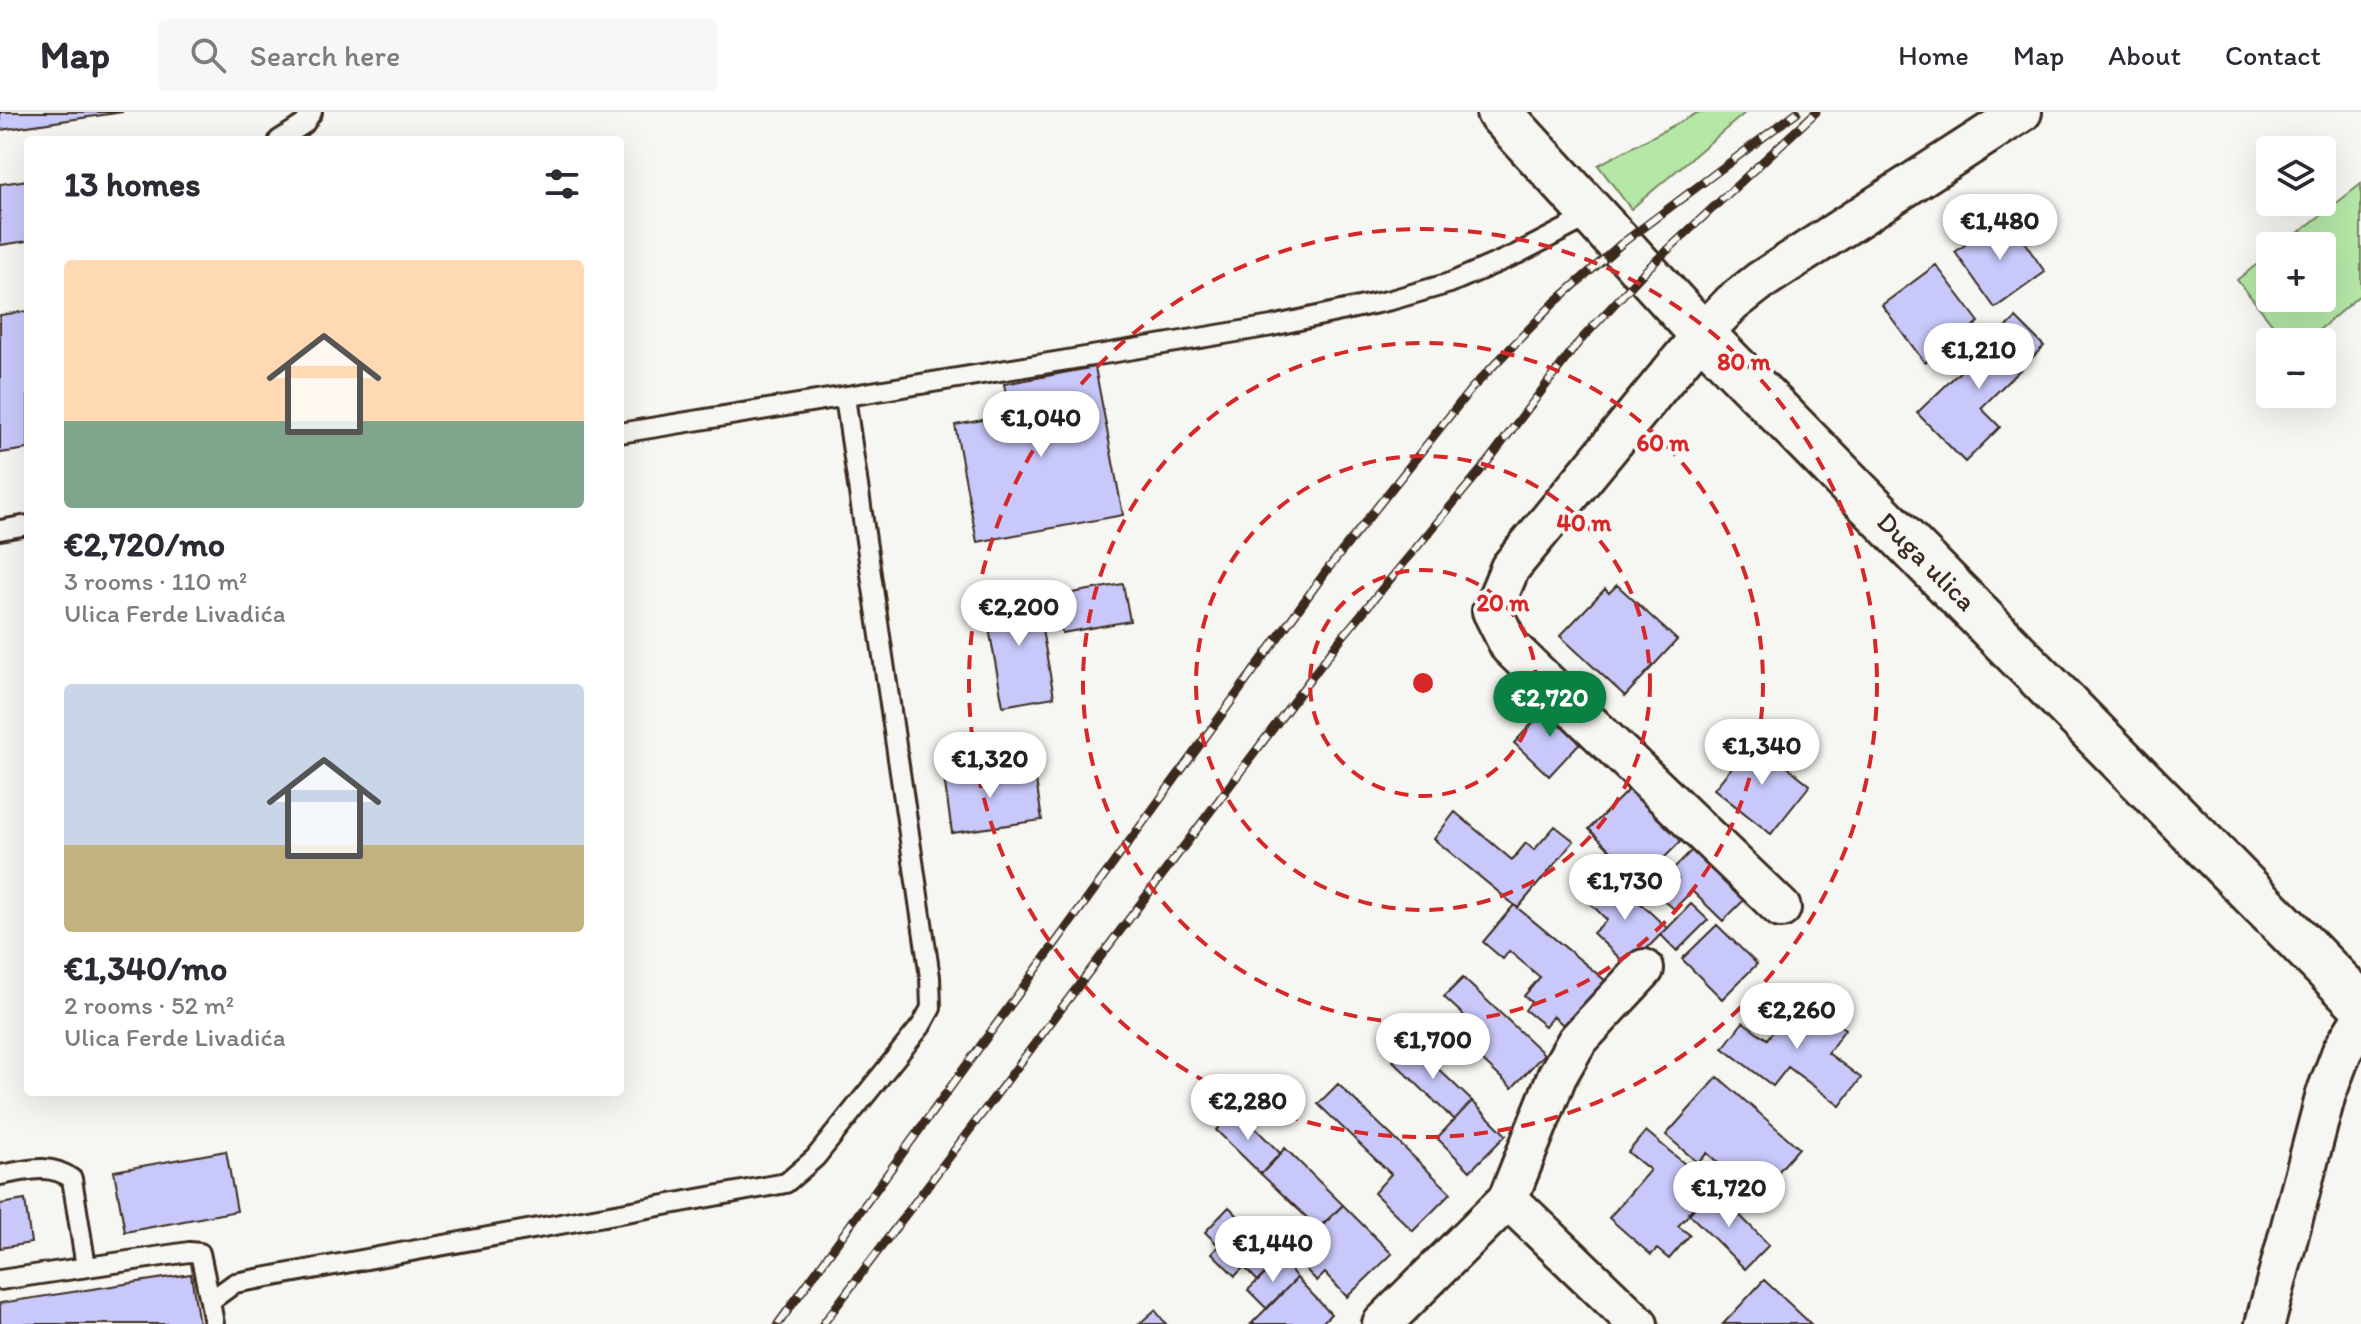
<!DOCTYPE html>
<meta charset="utf-8">
<style>
:root{--surface:#fff;--page:#f7f7f7;--text:#2b2b33;--muted:#7c7c81;--line:#e1e1e2;--accent:#0b8043}
body{margin:0;font-family:Itim,sans-serif;background:var(--page);color:var(--text);height:100vh;display:flex;flex-direction:column;font-size:30px;white-space:nowrap}
*{box-sizing:border-box;margin:0}
p{font-size:26px;color:var(--muted)}
.icon{flex:none;width:44px;height:44px;fill:none;stroke:currentColor;stroke-width:2;stroke-linecap:round;stroke-linejoin:round}
.map{position:relative;flex:1;overflow:hidden}
.details{position:absolute;left:24px;top:24px;width:600px;height:960px;display:flex;flex-direction:column;background:var(--surface);border-radius:8px;box-shadow:0 8px 32px #0002}
.details>*{flex:none}
.tools{position:absolute;left:2256px;top:24px;display:grid;gap:16px}
.tools a{display:grid;place-items:center;width:80px;height:80px;border-radius:8px;background:var(--surface);box-shadow:0 8px 32px #0002;font-size:40px}
.price{position:absolute;translate:-50% -68px;padding:0 18px;border-radius:28px;background:#fff;color:#222;font-size:26px;line-height:52px;filter:drop-shadow(0 2px 4px #0008)}
.price::after{content:'';position:absolute;left:50%;top:48px;width:24px;height:18px;margin-left:-12px;background:inherit;clip-path:polygon(0 0,100% 0,50% 100%)}
.price.selected{background:var(--accent);color:#fff}
ul{padding:0;list-style:none}
li{display:grid;align-content:center;gap:16px;height:424px;padding:0 40px}
li span{display:grid;place-items:center;height:248px;border-radius:8px;color:#555}
li>.icon{margin-inline-start:auto}
span .icon{width:144px;height:144px;fill:#fffc;stroke-width:1}
li b{font-size:34px}
h2{display:flex;justify-content:space-between;align-items:center;height:96px;padding:0 40px;font-size:34px}
header{display:flex;align-items:center;gap:48px;box-sizing:border-box;height:112px;padding:0 40px;background:var(--surface);border-bottom:2px solid var(--line)}
header strong{font-size:38px}
nav{display:flex;gap:44px;margin-inline-start:auto;font-size:28px}
.search{width:560px;height:72px;background:var(--page);display:flex;align-items:center;gap:20px;box-sizing:border-box;padding:0 28px;border-radius:8px;color:var(--muted);font-size:30px}
.map>svg:first-child{display:block}
.green{fill:#b5e7a7;stroke:#788862;stroke-width:2}
.building{fill:#c8c8fb;stroke:#3b2a1e;stroke-width:2}
.lines{fill:none;stroke-linecap:round;stroke-linejoin:round}
.service-casing{stroke:#3b2a1e;stroke-width:24}
.minor-casing{stroke:#3b2a1e;stroke-width:44}
.tertiary-casing{stroke:#3b2a1e;stroke-width:50}
.service{stroke:#f6f6f2;stroke-width:18}
.minor{stroke:#f6f6f2;stroke-width:38}
.tertiary{stroke:#f6f6f2;stroke-width:44}
.rail-casing{stroke:#3b2a1e;stroke-width:9}
.rail{stroke:#f6f6f2;stroke-width:6;stroke-dasharray:18;stroke-linecap:butt}
.ring{fill:none;stroke:#d62828;stroke-width:4;stroke-dasharray:14 10}
.labels{text-anchor:middle;stroke-width:8;stroke-linejoin:round;paint-order:stroke}
.street-label{font-size:28px;fill:#3b2a1e;stroke:#f6f6f2}
.centre{fill:#d62828;stroke:#f6f6f2;stroke-width:4}
.ring-label{font-size:24px;text-anchor:middle;font-weight:bold;fill:#d62828;stroke:#f6f6f2;stroke-width:8;stroke-linejoin:round;paint-order:stroke}
</style>
<header>
<strong>Map</strong>
<div class="search"><svg class="icon" aria-label="search" viewBox="0 0 24 24"><circle cx="10" cy="10" r="6"/><path d="M15 15l6 6"/></svg>Search here</div>
<nav><a>Home</a><a>Map</a><a>About</a><a>Contact</a></nav>
</header>
<div class="map">
<svg width="2361" height="1212" viewBox="0 0 2361 1212">
<rect width="100%" height="100%" fill="#f6f6f2"/>
<filter id="ink" filterUnits="userSpaceOnUse"><feTurbulence type="fractalNoise" baseFrequency=".0125" numOctaves="2"/><feDisplacementMap in="SourceGraphic" scale="16" xChannelSelector="R" yChannelSelector="G"/><feConvolveMatrix kernelMatrix="1 2 1 2 8 2 1 2 1" color-interpolation-filters="sRGB"/></filter>
<g filter="url(#ink)">
<!-- green -->
<path class="green" d="M1699,0H1746L1631,97L1598,53Z
M2361,72V182L2305,230H2287L2237,168L2270,142V186H2322V134H2281Z"/>
<!-- building -->
<path class="building" d="M0,0H123L0,18Z
M28,68V129L0,133V72Z
M2006,104L2045,160L1995,196L1955,140Z
M1936,153L1979,210L1925,251L1882,193Z
M28,199V337L0,341V203Z
M2016,206L2044,234L1981,296L2000,315L1965,350L1917,301Z
M1095,255L1123,403L977,430L955,313L1010,303L1004,272Z
M1123,472L1130,509L1062,521L1055,484Z
M1617,473L1677,528L1625,584L1560,524L1605,477L1609,481Z
M1035,478L1054,585L1003,594L984,488Z
M1552,590L1587,623L1549,664L1514,631Z
M1754,628L1810,673L1771,722L1714,677Z
M972,654L974,669L1035,661L1042,708L952,721L943,658Z
M1632,674L1684,726L1641,769L1589,717Z
M1455,700L1512,748L1526,731L1534,738L1555,714L1574,729L1518,796L1434,727Z
M1692,738L1744,788L1723,809L1692,779L1674,797L1660,785L1678,767L1670,760Z
M1611,764L1667,816L1629,855L1593,821L1607,808L1588,789Z
M1691,792L1708,808L1677,839L1661,823Z
M1514,793L1607,870L1568,917L1553,904L1545,914L1525,898L1531,890L1524,884L1540,865L1509,839L1503,847L1483,830Z
M1717,813L1757,852L1722,887L1682,847Z
M1463,866L1544,942L1512,976L1469,936L1483,921L1444,885Z
M1800,883L1845,917L1828,941L1861,966L1840,994L1788,955L1773,974L1723,936L1743,910L1767,927Z
M1411,931L1472,989L1454,1008L1393,949Z
M1718,965L1799,1036L1756,1085L1707,1041L1698,1051L1666,1023Z
M1338,972L1451,1081L1413,1119L1374,1081L1391,1062L1318,992Z
M1472,989L1506,1023L1470,1059L1437,1026Z
M1236,997L1281,1042L1261,1062L1216,1018Z
M1646,1019L1713,1076L1678,1114L1690,1123L1669,1147L1657,1137L1651,1143L1609,1106L1650,1058L1628,1040Z
M1285,1036L1343,1093L1319,1117L1261,1062Z
M226,1039L237,1099L125,1120L114,1059Z
M1713,1076L1769,1133L1745,1157L1688,1101Z
M25,1088L31,1131L0,1136V1092Z
M1343,1093L1392,1142L1347,1185L1325,1161L1317,1169L1291,1142Z
M1229,1095L1281,1146L1258,1169L1244,1155L1235,1164L1212,1141L1219,1134L1205,1120Z
M1281,1146L1297,1166L1267,1197L1248,1178Z
M191,1162L199,1212H0V1191Z
M1297,1166L1331,1202L1321,1212H1251Z
M1764,1168L1811,1212H1723Z
M1155,1198L1166,1212H1139Z"/>
<g class="lines">
<defs>
<path id="service" d="M279,28L304,12L312,0
M620,321L1110,241L1272,214L1391,188L1450,171L1517,142L1592,103
M0,418L28,413
M0,1063C25,1059 50,1050 72,1067L86,1155
M0,1168L189,1140L200,1141L210,1189
M214,1212L210,1189L235,1171L786,1071L815,1046L921,914L931,896L930,865L845,285"/>
<path id="minor" d="M1781,796L1510,535L1492,499L1510,456L1702,222L1732,191L1760,169L2022,0
M1508,1087L1638,1212
M1382,1212L1508,1087L1557,964L1577,929L1644,857
M2265,1212L2326,982L2342,939L2361,908"/>
<path id="tertiary" d="M1499,0L1702,222L2361,892"/>
</defs>
<!-- service casing -->
<use href="#service" class="service-casing"/>
<!-- minor casing -->
<use href="#minor" class="minor-casing"/>
<!-- tertiary casing -->
<use href="#tertiary" class="tertiary-casing"/>
<!-- service -->
<use href="#service" class="service"/>
<!-- minor -->
<use href="#minor" class="minor"/>
<!-- tertiary -->
<use href="#tertiary" class="tertiary"/>
<defs>
<path id="rail" d="M778,1212L1327,458L1471,277L1554,191L1621,132L1797,0
M823,1212L1339,529L1485,353L1578,231L1645,159L1816,0"/>
</defs>
<!-- rail casing -->
<use href="#rail" class="rail-casing"/>
<!-- rail -->
<use href="#rail" class="rail"/>
</g>
</g>
<!-- distance rings -->
<g class="ring">
<circle cx="1423" cy="571" r="113"/>
<circle cx="1423" cy="571" r="227"/>
<circle cx="1423" cy="571" r="340"/>
<circle cx="1423" cy="571" r="454"/>
</g>
<g class="labels">
<!-- street labels -->
<g class="street-label">
<text transform="translate(1927 449) rotate(45)" y="10">Duga ulica</text>
</g>
</g>
<circle cx="1423" cy="571" r="12" class="centre"/>
<g class="ring-label">
<text x="1744" y="258">80 m</text>
<text x="1663" y="339">60 m</text>
<text x="1584" y="419">40 m</text>
<text x="1503" y="499">20 m</text>
</g>
</svg>
<div class="tools">
<a><svg class="icon" aria-label="layers" viewBox="0 0 24 24"><path d="M12 4l9 5-9 5-9-5zM3 14l9 5 9-5"/></svg></a>
<a>+</a>
<a>−</a>
</div>
<b class="price" style="left:2000px;top:150px">€1,480</b>
<b class="price" style="left:1979px;top:279px">€1,210</b>
<b class="price" style="left:1041px;top:347px">€1,040</b>
<b class="price" style="left:1019px;top:536px">€2,200</b>
<b class="price selected" style="left:1550px;top:627px">€2,720</b>
<b class="price" style="left:1762px;top:675px">€1,340</b>
<b class="price" style="left:990px;top:688px">€1,320</b>
<b class="price" style="left:1625px;top:810px">€1,730</b>
<b class="price" style="left:1797px;top:939px">€2,260</b>
<b class="price" style="left:1433px;top:969px">€1,700</b>
<b class="price" style="left:1248px;top:1030px">€2,280</b>
<b class="price" style="left:1729px;top:1117px">€1,720</b>
<b class="price" style="left:1273px;top:1172px">€1,440</b>
<section class="details">
<h2>13 homes<svg class="icon" aria-label="filters" viewBox="0 0 24 24"><path d="M4 7h16M4 17h16"/><circle cx="9" cy="7" r="2"/><circle cx="15" cy="17" r="2"/></svg></h2>
<ul>
<li><span style="background:linear-gradient(#ffd9b3 65%,#7fa58c 0)"><svg class="icon" aria-label="home" viewBox="0 0 24 24"><path d="M3 11l9-7 9 7M6 9v11h12V9"/></svg></span><div><b>€2,720/mo</b><p>3 rooms · 110 m²</p><p>Ulica Ferde Livadića</p></div></li>
<li><span style="background:linear-gradient(#c9d6e8 65%,#c2b280 0)"><svg class="icon" aria-label="home" viewBox="0 0 24 24"><path d="M3 11l9-7 9 7M6 9v11h12V9"/></svg></span><div><b>€1,340/mo</b><p>2 rooms · 52 m²</p><p>Ulica Ferde Livadića</p></div></li>
</ul>
</section>
</div>
